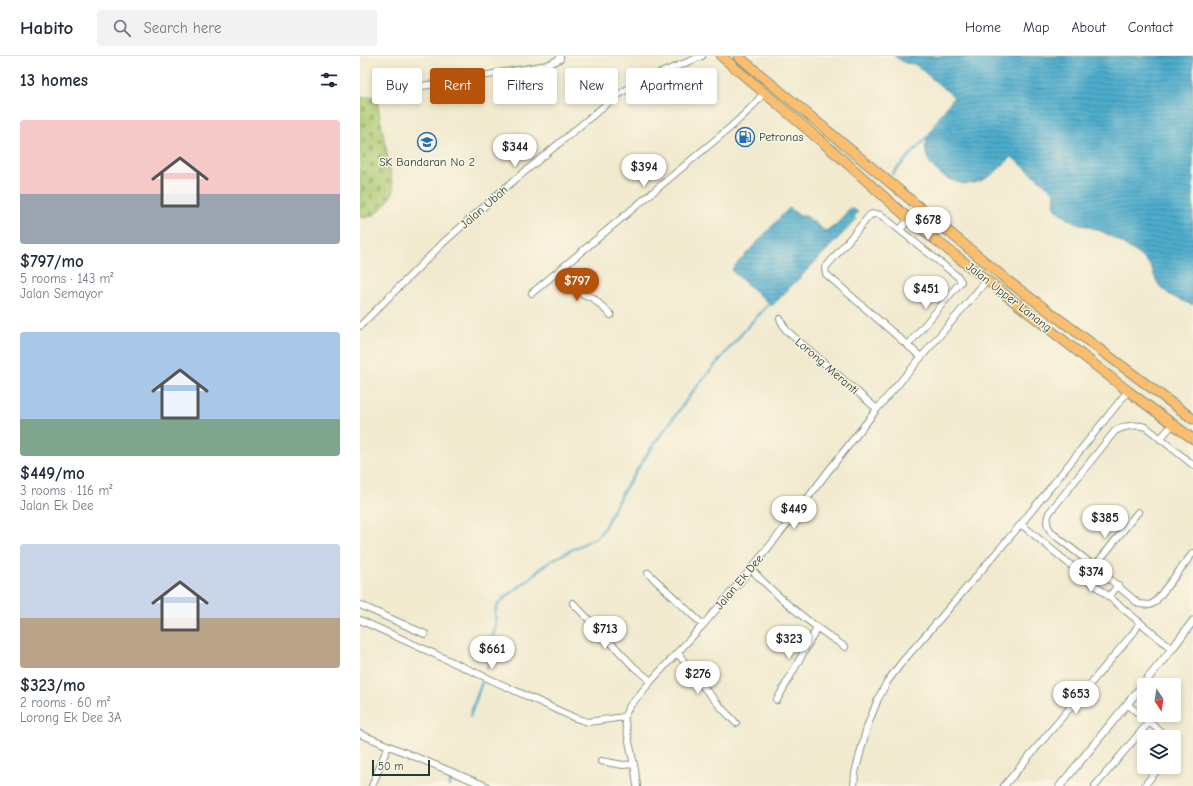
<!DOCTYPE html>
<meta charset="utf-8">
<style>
:root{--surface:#fff;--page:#f2f2f3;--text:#1f2937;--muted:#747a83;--line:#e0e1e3;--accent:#b45309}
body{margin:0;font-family:"Comic Neue",sans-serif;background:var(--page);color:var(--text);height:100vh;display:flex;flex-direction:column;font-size:15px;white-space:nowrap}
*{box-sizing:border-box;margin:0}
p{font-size:13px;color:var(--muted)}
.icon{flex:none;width:22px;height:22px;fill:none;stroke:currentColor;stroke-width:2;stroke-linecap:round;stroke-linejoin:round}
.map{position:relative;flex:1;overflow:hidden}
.sheet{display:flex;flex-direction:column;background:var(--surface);width:360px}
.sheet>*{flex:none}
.banner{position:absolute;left:12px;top:12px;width:380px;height:36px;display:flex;gap:8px}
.needle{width:26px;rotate:168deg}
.controls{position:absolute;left:777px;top:622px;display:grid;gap:8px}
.controls a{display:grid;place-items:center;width:44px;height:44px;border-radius:4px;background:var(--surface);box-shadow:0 2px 6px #0003;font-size:20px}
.scale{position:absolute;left:12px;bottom:10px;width:58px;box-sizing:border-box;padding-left:4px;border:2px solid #1f3d34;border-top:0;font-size:11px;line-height:14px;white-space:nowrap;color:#1f3d34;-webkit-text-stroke:3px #fcf5e5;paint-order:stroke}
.price{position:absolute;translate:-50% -34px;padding:0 9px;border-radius:14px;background:#fff;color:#222;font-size:13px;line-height:26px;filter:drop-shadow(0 1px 2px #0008)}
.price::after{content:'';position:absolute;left:50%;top:24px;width:12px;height:9px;margin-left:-6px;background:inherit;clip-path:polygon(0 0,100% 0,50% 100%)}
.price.active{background:var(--accent);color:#fff}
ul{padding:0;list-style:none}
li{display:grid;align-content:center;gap:8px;height:212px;padding:0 20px}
li span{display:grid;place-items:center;height:124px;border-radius:4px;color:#555}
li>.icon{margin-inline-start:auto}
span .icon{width:72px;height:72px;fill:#fffc;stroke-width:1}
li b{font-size:17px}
h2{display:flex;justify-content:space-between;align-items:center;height:48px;padding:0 20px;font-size:17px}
.pill{padding:0 14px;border-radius:4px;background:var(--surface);box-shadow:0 2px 6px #0003;font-size:14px;line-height:36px}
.pill.active{background:var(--accent);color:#fff}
header{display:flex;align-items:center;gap:24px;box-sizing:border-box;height:56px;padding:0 20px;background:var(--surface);border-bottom:1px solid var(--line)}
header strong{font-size:19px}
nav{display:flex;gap:22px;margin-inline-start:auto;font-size:14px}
.search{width:280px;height:36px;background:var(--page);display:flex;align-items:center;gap:10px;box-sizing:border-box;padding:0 14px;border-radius:4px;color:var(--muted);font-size:15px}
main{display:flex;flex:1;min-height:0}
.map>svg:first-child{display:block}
.cemetery{fill:url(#cemetery-stones);stroke:#668352}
.water{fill:url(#water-rules);stroke:#367480}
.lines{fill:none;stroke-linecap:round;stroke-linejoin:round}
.stream{stroke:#4eaccc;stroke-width:2.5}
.minor-casing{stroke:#889482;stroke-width:8}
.tertiary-casing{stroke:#889482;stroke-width:9}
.primary-casing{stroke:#889482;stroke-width:11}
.minor{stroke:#fff;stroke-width:6}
.tertiary{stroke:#fff;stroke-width:7}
.primary{stroke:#fbbe6e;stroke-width:9}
.labels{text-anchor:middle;stroke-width:3;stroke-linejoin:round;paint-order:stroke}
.poi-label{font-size:12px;fill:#1f3d34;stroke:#fcf5e5;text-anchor:start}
.street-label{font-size:12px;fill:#1f3d34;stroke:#fcf5e5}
</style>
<header>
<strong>Habito</strong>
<div class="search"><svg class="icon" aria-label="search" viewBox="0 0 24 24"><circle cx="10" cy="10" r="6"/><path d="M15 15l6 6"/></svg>Search here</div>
<nav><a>Home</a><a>Map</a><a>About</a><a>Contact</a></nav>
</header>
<main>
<section class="sheet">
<h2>13 homes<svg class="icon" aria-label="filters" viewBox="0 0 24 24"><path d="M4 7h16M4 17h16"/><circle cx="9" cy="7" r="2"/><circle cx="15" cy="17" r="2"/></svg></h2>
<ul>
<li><span style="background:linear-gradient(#f6c9c9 60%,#9aa5b1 0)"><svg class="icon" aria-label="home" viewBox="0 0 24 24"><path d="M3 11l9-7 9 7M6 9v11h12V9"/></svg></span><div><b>$797/mo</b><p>5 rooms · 143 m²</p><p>Jalan Semayor</p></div></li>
<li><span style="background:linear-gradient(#a9c7e8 70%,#7fa58c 0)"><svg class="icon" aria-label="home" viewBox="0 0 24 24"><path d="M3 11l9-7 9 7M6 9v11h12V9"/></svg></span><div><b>$449/mo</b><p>3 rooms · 116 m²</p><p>Jalan Ek Dee</p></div></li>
<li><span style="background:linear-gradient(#c9d6e8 60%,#b9a48a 0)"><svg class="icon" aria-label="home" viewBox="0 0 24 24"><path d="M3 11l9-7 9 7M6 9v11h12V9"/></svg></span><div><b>$323/mo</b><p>2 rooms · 60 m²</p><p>Lorong Ek Dee 3A</p></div></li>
</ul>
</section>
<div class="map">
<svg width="833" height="730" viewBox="0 0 833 730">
<defs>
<pattern id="cemetery-stones" width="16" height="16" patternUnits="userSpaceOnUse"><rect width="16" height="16" fill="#acc970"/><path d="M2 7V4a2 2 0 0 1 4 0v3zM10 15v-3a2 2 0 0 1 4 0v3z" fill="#8ba45d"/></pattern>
<pattern id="water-rules" width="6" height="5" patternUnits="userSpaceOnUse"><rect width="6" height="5" fill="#4eaccc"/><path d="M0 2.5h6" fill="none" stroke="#408da6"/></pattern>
</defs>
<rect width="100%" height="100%" fill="#fcf5e5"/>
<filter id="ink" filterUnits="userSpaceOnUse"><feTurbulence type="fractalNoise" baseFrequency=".025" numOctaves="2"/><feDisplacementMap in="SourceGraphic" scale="8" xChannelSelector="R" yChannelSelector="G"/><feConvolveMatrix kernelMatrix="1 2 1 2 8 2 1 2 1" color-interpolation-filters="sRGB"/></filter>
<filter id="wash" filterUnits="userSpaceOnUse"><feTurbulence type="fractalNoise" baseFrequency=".012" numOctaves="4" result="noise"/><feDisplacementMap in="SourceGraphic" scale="16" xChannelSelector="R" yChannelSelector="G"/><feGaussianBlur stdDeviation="0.9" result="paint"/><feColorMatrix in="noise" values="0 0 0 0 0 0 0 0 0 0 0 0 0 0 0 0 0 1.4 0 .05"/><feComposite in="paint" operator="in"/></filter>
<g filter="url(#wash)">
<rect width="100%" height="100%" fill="#f1eacf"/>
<!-- cemetery -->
<path class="cemetery" d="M16,40L34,135C28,147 15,164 0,161V42Z"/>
<!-- water -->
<path class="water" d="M534,0H833V249C821,245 801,237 796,224C793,218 793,212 788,207C776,195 758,184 743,176C727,169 708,167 696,153C692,148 696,142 694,136L652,101C640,111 630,124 614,127C594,132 561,111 566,88C570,70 584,56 594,41L557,10L554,8L545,7Z
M429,152L440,160H446L465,175L475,170L489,153H493L498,156L494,161L496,164L412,250L372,215L373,212Z"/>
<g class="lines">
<!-- stream -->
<path class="stream" d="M532,118L569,79
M127,613L136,565L135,556L137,550L143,543L167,525L181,512L194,503L237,481L243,474L262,437L292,391L334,334L390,268L409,248
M110,660L122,626
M89,730L92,721"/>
</g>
</g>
<g filter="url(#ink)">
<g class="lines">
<defs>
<path id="minor" d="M27,36L187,9L200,3V0
M540,174L549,163
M199,215L223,238L233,242L251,259
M172,237L372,70L391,52L404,37
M420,263L426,274L517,353
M0,270L84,186L145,132L255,41L272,30L286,23L342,0
M548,289L599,228L601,226L599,222L597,220L521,159C517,158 514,157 510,159L465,212L466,218L561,301
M800,383L813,368
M833,409L786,371C776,368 763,370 755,375L689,457C686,465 686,469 692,477L734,510L779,548L790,549L795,546L833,497
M661,468L812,593
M391,513C419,543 450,568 485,591
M288,517L343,569
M726,521L778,456
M749,541L758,529
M213,547L274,611L291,625
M0,549L65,578
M0,564L215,662L228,666L264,661
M318,597C335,622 354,645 376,667
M417,644L457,572
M767,648L807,681
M0,678L126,730
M814,688L815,690L814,695
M241,705L263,709L274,708
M12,730L28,690
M277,730L275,714L264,661L269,651L291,625L343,569L391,513L441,451L466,418L517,353L627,224
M494,730L495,717L507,671L518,643L527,626L542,606L572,572L661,468L768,335
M644,730L774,576L780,566
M735,730L789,666
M784,730L800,711"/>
<path id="tertiary" d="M700,730L812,593L833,565"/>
<path id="primary" d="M361,0L481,102L549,163L768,335L833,383
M378,0L648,225L833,363"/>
</defs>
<!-- minor casing -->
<use href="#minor" class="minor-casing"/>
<!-- tertiary casing -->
<use href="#tertiary" class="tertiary-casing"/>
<!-- primary casing -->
<use href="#primary" class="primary-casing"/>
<!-- minor -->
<use href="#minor" class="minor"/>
<!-- tertiary -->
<use href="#tertiary" class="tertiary"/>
<!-- primary -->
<use href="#primary" class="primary"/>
</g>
</g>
<!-- icons -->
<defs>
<symbol id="fuel-ring" viewBox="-11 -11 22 22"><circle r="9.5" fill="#fcf5e5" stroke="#1f6fb2" stroke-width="1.5"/><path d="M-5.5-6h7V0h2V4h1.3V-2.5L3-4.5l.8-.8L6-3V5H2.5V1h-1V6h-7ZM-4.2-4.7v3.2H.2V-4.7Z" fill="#1f6fb2"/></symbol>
<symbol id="school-ring" viewBox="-11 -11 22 22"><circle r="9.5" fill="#fcf5e5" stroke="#1f6fb2" stroke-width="1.5"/><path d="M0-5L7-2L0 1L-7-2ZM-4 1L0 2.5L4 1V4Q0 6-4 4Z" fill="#1f6fb2"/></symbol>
</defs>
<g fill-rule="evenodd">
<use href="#fuel-ring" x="374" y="70" width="22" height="22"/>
<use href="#school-ring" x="56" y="75" width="22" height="22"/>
</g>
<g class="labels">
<!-- poi labels -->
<g class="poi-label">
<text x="399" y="85">Petronas</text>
<text x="67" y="110" text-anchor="middle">SK Bandaran No 2</text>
</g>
<!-- street labels -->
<g class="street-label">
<text transform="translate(124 151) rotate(-41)" y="4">Jalan Ubah</text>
<text transform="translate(649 241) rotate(38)" y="4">Jalan Upper Lanang</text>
<text transform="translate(467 310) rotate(41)" y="4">Lorong Meranti</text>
<text transform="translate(379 526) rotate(-50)" y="4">Jalan Ek Dee</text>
</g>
</g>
</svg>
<div class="controls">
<a><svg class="needle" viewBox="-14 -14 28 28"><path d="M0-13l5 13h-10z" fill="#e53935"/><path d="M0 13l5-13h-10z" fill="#747a83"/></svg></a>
<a><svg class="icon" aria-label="layers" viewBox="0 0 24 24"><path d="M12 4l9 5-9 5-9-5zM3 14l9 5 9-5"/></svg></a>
</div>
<div class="scale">50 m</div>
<b class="price" style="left:155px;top:112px">$344</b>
<b class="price" style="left:284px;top:132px">$394</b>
<b class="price" style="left:568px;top:185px">$678</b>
<b class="price active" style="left:217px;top:246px">$797</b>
<b class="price" style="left:566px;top:254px">$451</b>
<b class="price" style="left:434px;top:474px">$449</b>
<b class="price" style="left:745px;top:483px">$385</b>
<b class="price" style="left:731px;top:537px">$374</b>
<b class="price" style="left:245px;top:594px">$713</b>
<b class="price" style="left:429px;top:604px">$323</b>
<b class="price" style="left:132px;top:614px">$661</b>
<b class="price" style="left:338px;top:639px">$276</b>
<b class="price" style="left:716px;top:659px">$653</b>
<div class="banner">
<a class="pill">Buy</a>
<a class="pill active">Rent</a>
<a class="pill">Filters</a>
<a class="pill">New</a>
<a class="pill">Apartment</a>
</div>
</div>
</main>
